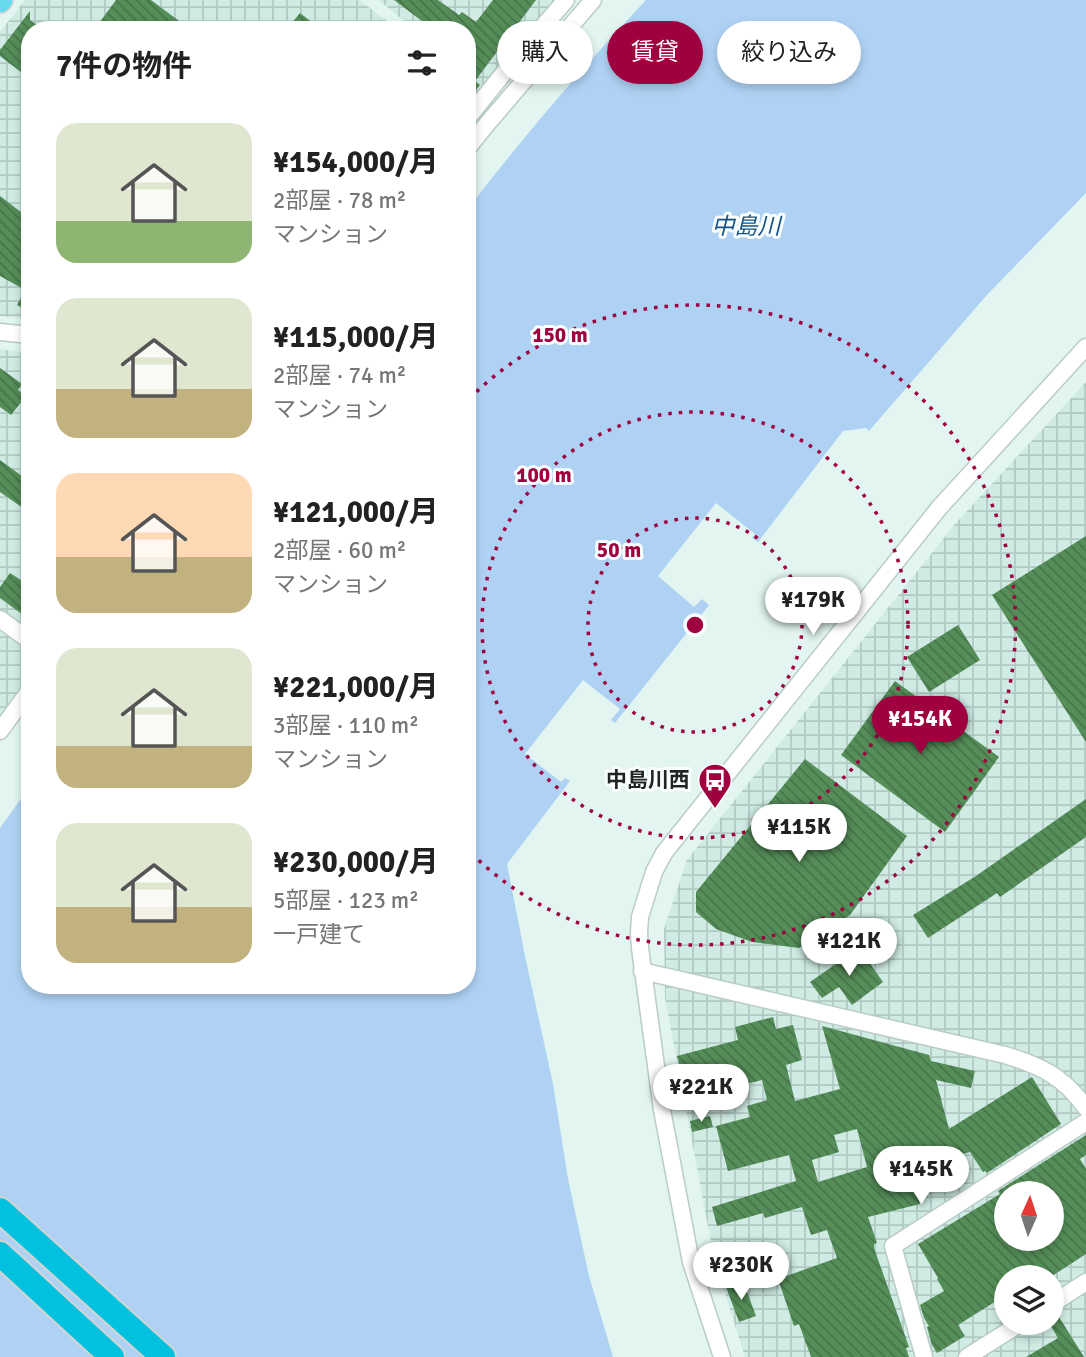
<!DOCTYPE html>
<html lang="ja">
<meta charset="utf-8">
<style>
:root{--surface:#fff;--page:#f2f2f2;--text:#222;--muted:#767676;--accent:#9f003f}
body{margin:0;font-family:Signika,"Noto Sans JP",sans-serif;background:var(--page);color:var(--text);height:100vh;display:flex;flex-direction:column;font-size:26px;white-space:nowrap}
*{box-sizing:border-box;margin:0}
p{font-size:23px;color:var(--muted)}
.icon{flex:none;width:38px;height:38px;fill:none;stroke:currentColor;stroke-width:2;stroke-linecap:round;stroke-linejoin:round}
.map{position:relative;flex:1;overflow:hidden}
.side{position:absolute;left:21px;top:21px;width:455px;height:973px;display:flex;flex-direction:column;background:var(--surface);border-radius:28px;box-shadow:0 4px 10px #0003}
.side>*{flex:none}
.banner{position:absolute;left:497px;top:21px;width:483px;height:63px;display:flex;gap:14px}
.needle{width:46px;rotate:3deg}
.controls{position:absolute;left:994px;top:1181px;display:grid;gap:14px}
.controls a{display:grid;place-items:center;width:70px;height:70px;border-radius:50%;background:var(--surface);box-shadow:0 4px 10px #0003;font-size:35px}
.price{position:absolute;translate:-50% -60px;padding:0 16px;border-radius:24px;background:#fff;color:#222;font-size:23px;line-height:46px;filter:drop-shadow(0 2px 4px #0008)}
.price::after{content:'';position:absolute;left:50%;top:42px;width:21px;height:16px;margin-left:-10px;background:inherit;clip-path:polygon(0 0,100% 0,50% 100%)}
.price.on{background:var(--accent);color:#fff}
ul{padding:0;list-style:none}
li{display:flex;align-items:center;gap:21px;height:175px;padding:0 35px}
li span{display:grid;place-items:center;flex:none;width:196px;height:140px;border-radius:21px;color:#555}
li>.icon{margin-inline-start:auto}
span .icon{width:84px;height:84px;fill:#fffc;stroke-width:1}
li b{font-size:30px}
h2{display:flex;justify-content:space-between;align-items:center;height:84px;padding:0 35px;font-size:30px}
.pill{padding:0 24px;border-radius:32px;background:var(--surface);box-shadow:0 4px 10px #0003;font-size:24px;line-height:63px}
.pill.on{background:var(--accent);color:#fff}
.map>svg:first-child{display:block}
.industrial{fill:url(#industrial-grid);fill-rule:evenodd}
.water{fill:#afd2f4}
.building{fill:url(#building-back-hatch);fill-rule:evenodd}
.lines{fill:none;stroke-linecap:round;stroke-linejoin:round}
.minor-casing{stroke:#baccc8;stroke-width:19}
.major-casing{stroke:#d2d4d3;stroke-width:24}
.highway-casing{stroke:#d2d4d3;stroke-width:28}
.minor{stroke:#fff;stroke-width:16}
.major{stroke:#67daeb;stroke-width:21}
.highway{stroke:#02c1de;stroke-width:24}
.ring{fill:none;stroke:#9f003f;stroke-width:3.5;stroke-dasharray:3.5 7}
.labels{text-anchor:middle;stroke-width:6;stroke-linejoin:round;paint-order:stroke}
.poi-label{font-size:21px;font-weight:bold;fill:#1f2624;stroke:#fafefd;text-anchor:end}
.water-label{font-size:23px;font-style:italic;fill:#135386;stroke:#fafefd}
.centre{fill:#9f003f;stroke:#fafefd;stroke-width:3.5}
.ring-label{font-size:21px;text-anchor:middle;font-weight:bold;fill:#9f003f;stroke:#fafefd;stroke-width:6;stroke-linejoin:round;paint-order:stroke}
</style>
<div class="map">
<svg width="1086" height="1357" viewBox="0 0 1086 1357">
<defs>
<pattern id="industrial-grid" width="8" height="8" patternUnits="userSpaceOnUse" patternTransform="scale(1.75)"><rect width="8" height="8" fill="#cfebe4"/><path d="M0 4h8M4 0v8" fill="none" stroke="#b1c9c3"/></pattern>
<pattern id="building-back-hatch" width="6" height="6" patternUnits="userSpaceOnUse" patternTransform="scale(1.75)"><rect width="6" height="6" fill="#558e59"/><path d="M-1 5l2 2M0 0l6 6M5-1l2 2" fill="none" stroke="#467449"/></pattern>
</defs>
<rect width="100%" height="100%" fill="#e2f5f0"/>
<!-- industrial -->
<path class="industrial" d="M25,0H359L399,30H30V319L0,316V32Z
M379,0H557L467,109V30H415Z
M0,349L30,353V691L0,734Z
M1086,382V1357H745L714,1258L665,998L664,929L687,860L955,524ZM1006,1194H1052V1239H1006ZM1006,1278H1052V1323H1006Z"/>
<!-- water -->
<path class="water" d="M646,0H1086V193L986,296L869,431L866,428L843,431L758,542L752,538L755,534L716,503L658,576L694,607L702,599L709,605L615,723L611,720L620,709L583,680L525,754L561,782L565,778L570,781L507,864L525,956L553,1084L568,1179L589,1276L613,1357H0V828L30,786V985H467V210C523,137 583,67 646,0Z"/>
<!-- building -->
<path class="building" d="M116,0H151L191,30H94Z
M394,0H438L459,15L462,12L476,22L493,0H536L475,81L480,85L467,101V30H434Z
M30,11V20L43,30H30V79L0,56V50Z
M300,13L322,30H300L291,24Z
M0,196L30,219V312L17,305L25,290L0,276Z
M0,368L22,384L18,390L26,396L11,415L0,407Z
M0,460L30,482V513L0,492Z
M1086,536V742L992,595Z
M10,573L30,586V620L0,598V587Z
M958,625L980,660L929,692L907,657Z
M895,681L999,757L945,832L841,755Z
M805,759L907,836L850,915L799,948L752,942L716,929L696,912V892Z
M1086,799V837L1000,897L997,893L928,938L913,915L976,876Z
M859,948L883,982L852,1005L839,987L822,998L810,982Z
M773,1017L776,1029L793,1025L802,1060L786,1065L795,1101L840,1089L822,1026L929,1055L931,1061L975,1071L971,1088L936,1080L949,1129L1032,1077L1061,1124L987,1173L985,1171L983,1172L970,1152L910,1168L920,1204L868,1217L877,1243L874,1244V1248L909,1347L906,1348L909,1357H811L799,1324L794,1326L778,1279L837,1258L827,1230L811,1235L802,1207L765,1218L763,1213L717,1226L712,1207L796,1181L789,1155L728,1171L716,1126L750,1117L747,1106L767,1100L762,1080L689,1099L677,1056L738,1040L735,1027ZM857,1129L867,1167L818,1182L812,1160L839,1152L834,1135Z
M710,1116L713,1127L692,1132L690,1121Z
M1086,1135V1155L1080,1159L1086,1169V1254L1049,1278H1006V1290L999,1295L1001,1298L958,1325L965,1336L937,1353L932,1345L927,1327L929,1326L924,1318L920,1305L944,1291L937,1279L938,1278L918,1244L1000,1194L998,1191ZM1006,1194H1052V1239H1006Z
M743,1281L756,1316L739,1322L726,1287Z
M1059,1317L1084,1357H1026L1058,1338L1049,1323Z"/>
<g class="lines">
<defs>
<path id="minor" d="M467,119L519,54L566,0
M467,149L487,124L593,0
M0,332L30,335
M0,619L30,641
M0,731L30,690
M642,971L1005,1055C1041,1066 1063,1076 1086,1108
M1052,1304L1086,1282
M722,1357L691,1262L662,1110L640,948L639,933L640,917L654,872L664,853L939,508L1086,347
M924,1357L893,1246L1086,1122
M967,1357L1021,1323"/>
<path id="major" d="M0,2L2,0"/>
<path id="highway" d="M0,1210L163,1357
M0,1254L112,1357"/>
</defs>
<!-- minor casing -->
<use href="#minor" class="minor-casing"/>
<!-- major casing -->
<use href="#major" class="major-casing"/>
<!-- highway casing -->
<use href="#highway" class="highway-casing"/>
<!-- minor -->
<use href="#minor" class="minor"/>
<!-- major -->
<use href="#major" class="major"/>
<!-- highway -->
<use href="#highway" class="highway"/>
</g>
<!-- distance rings -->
<g class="ring">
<circle cx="695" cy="625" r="107"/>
<circle cx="695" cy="625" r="213"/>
<path d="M469 399A320 320 0 1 1 469 851"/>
</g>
<!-- icons -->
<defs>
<symbol id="bus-pin" viewBox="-11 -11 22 30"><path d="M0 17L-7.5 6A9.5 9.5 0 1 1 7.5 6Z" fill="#9f003f" stroke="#fafefd"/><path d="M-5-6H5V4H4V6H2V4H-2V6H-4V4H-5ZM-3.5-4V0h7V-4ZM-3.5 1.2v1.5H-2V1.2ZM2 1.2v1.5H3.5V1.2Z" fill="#fff"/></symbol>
</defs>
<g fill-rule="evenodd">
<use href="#bus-pin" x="696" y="761" width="38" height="52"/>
</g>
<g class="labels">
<!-- poi labels -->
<g class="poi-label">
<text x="690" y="787">中島川西</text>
</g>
<!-- water labels -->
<g class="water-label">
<text x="746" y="234">中島川</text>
</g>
</g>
<circle cx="695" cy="625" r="10" class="centre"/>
<g class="ring-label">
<text x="560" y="342">150 m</text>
<text x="544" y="482">100 m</text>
<text x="619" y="557">50 m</text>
</g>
</svg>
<div class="controls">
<a><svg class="needle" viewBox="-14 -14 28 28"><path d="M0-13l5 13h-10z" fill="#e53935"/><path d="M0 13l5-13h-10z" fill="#767676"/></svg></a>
<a><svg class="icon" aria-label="layers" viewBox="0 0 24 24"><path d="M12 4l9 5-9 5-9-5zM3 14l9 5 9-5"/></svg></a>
</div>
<b class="price" style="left:813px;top:637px">¥179K</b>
<b class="price on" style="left:920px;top:756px">¥154K</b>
<b class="price" style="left:799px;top:864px">¥115K</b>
<b class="price" style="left:849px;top:978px">¥121K</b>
<b class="price" style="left:701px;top:1124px">¥221K</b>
<b class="price" style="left:921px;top:1206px">¥145K</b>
<b class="price" style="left:741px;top:1302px">¥230K</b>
<div class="banner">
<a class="pill">購入</a>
<a class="pill on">賃貸</a>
<a class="pill">絞り込み</a>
</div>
<section class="side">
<h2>7件の物件<svg class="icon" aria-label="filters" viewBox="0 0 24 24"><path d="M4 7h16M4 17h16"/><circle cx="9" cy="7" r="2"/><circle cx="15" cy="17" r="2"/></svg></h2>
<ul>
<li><span style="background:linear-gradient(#dfe7d0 70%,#8fb573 0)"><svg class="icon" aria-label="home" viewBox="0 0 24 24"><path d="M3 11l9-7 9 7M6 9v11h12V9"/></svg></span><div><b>¥154,000/月</b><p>2部屋 · 78 m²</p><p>マンション</p></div></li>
<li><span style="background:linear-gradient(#dfe7d0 65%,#c2b280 0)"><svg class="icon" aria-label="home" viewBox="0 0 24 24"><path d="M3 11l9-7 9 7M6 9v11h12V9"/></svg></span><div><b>¥115,000/月</b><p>2部屋 · 74 m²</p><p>マンション</p></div></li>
<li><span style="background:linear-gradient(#ffd9b3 60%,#c2b280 0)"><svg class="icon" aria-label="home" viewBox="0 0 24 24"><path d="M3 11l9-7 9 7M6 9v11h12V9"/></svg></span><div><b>¥121,000/月</b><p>2部屋 · 60 m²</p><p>マンション</p></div></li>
<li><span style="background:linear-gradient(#dfe7d0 70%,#c2b280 0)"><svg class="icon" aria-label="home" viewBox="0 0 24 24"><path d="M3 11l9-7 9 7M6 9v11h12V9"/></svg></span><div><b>¥221,000/月</b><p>3部屋 · 110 m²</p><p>マンション</p></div></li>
<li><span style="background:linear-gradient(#dfe7d0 60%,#c2b280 0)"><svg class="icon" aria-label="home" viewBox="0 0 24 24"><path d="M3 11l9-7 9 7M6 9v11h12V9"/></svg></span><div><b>¥230,000/月</b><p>5部屋 · 123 m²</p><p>一戸建て</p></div></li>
</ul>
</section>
</div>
